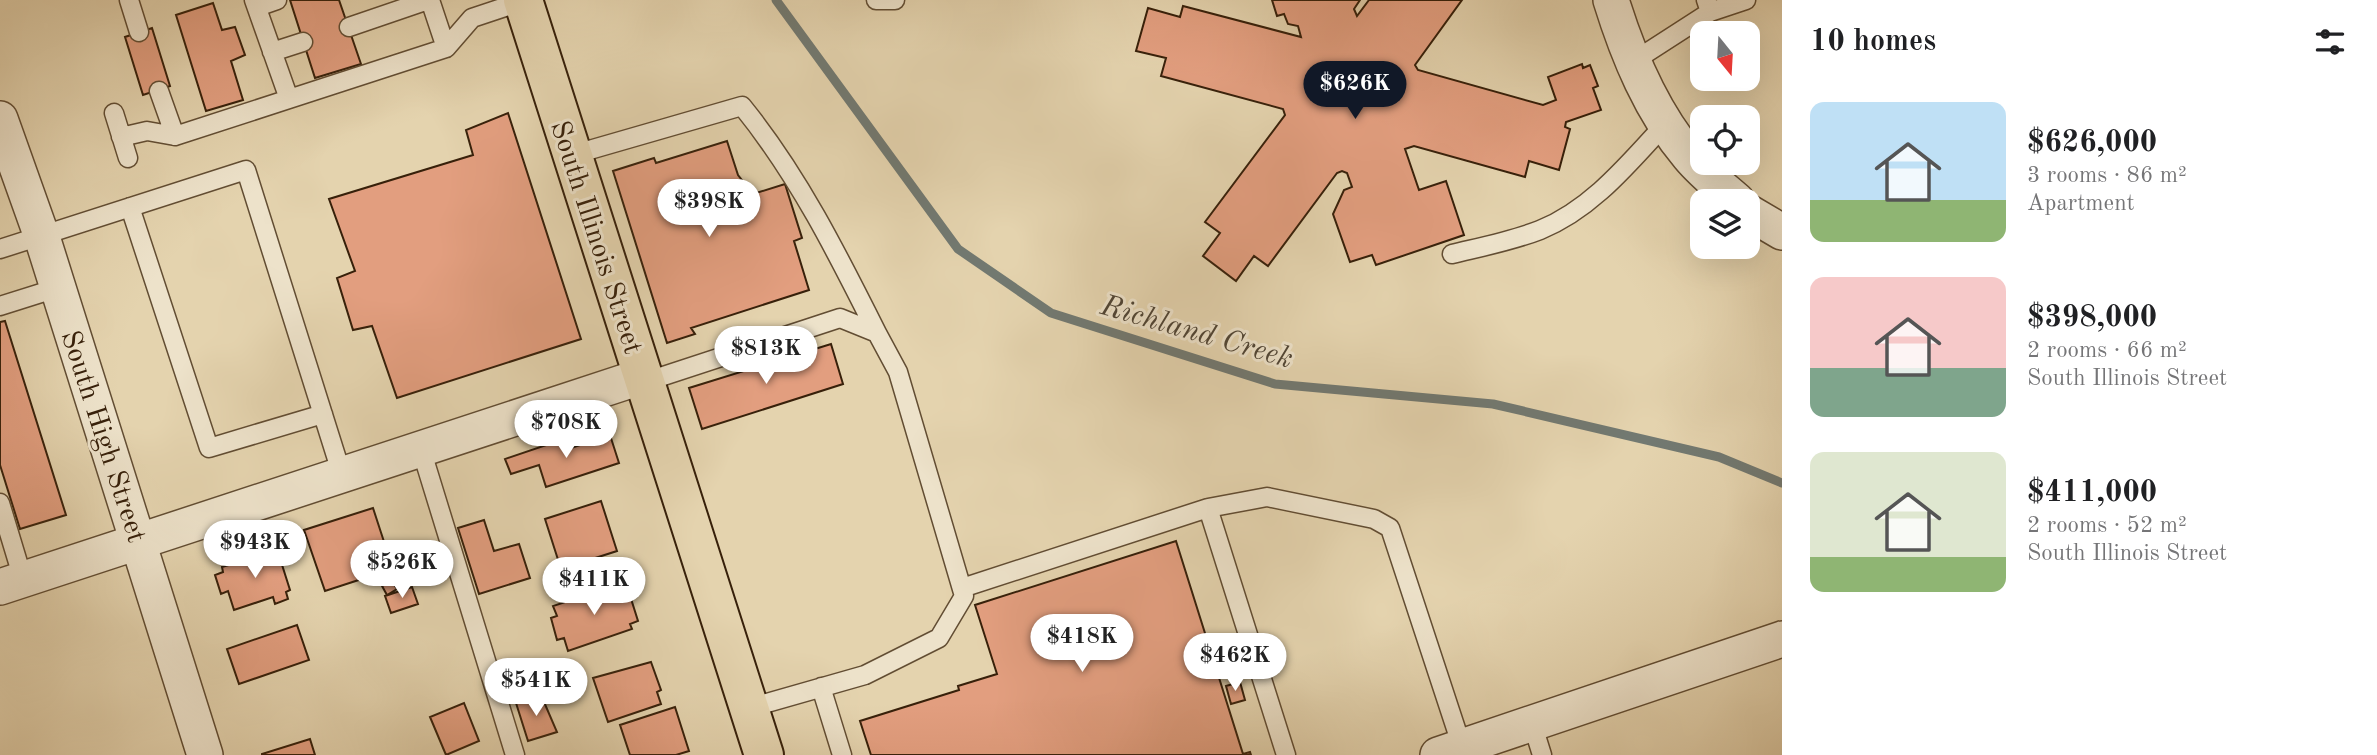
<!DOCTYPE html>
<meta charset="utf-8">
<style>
:root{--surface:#fff;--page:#f6f6f6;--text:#202124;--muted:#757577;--accent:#111827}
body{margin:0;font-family:"Old Standard TT",serif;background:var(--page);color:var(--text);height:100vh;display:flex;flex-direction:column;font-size:26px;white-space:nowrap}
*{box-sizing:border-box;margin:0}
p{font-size:23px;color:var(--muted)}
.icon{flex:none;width:38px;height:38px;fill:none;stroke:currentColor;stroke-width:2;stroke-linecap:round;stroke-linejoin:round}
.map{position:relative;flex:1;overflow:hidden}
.panel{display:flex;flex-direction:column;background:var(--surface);width:595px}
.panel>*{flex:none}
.needle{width:46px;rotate:162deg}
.controls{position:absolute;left:1690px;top:21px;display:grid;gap:14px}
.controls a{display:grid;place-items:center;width:70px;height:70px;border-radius:14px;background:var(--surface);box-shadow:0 7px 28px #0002;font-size:35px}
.price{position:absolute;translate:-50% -60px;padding:0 16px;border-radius:24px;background:#fff;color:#222;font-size:23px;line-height:46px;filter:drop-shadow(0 2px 4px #0008)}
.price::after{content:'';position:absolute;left:50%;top:42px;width:21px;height:16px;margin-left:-10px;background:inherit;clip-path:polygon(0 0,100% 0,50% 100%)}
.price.current{background:var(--accent);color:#fff}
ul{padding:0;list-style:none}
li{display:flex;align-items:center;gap:21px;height:175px;padding:0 28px}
li span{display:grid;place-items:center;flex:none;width:196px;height:140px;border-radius:14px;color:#555}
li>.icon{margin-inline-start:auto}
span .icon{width:84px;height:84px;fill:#fffc;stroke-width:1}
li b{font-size:30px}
h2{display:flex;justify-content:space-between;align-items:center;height:84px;padding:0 28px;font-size:30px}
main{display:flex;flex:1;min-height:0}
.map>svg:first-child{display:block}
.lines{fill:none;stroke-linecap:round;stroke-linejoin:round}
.stream{stroke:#727971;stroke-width:9}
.building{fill:#e29e7f;stroke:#37200a;stroke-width:2}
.lane-casing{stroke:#624d33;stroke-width:21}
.street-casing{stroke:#624d33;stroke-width:38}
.primary-casing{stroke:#37200a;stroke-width:42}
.lane{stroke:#ede2ca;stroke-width:18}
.street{stroke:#ede2ca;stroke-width:35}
.primary{stroke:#e4d3ae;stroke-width:38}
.labels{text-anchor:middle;stroke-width:6;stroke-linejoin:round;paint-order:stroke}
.street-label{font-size:28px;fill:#37200a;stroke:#ede2ca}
.water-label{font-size:30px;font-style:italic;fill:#504535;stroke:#ede2ca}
</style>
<main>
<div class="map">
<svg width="1782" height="755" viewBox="0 0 1782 755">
<rect width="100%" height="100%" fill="#e4d3ae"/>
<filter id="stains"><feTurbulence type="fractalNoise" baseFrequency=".00286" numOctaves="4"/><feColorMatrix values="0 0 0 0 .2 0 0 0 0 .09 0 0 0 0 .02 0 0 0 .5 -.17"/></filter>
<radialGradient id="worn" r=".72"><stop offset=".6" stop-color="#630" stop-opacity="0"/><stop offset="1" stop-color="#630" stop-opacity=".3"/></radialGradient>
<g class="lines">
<!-- stream -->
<path class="stream" d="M776,0L958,249L1051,313L1275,384L1493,404L1719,457L1782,483"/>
</g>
<!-- building -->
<path class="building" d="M290,0H339L361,64L315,78Z
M1272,0H1360L1354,9L1357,16L1369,0H1462L1415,65L1418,70L1543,105L1556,100L1548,77L1582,64L1583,68L1590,65L1598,86L1593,88L1601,110L1566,122L1565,127L1570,129L1559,170L1529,161L1525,177L1414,146L1405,149L1419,190L1446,181L1464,235L1376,265L1372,255L1350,262L1333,214L1344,190L1352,187L1347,173L1342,171L1337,173L1268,266L1254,256L1236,281L1203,256L1220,233L1205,222L1285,115L1283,109L1161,76L1166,58L1136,51L1148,8L1180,17L1183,6L1301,37L1298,26L1288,24L1284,14L1277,16Z
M213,3L222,30L235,27L245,55L231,61L243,100L206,111L176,15Z
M152,28L170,86L143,95L125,37Z
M508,113L581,339L397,398L372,326L353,330L337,278L355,271L329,199L473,155L466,130Z
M727,141L738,175L753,194L785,184L802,238L794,241L809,290L691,328L695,334L667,343L613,171L654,158L656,163Z
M5,321L66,515L20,529L0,465V322Z
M831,344L843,384L702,429L689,388Z
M610,435L619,463L546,487L539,465L511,474L505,459L561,440L565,450Z
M601,501L617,551L561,569L545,519Z
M373,508L388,554L369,560L374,575L325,591L304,530Z
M484,520L494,551L519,544L530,578L479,594L458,528Z
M1176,541L1243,754L1250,752L1251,755H871L860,721L959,690L958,686L997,674L975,605Z
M277,549L290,590L286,592L288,599L275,604L273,597L234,610L228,591L221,594L215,575L223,572L222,567L245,560L244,556L253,553L254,557Z
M392,581L397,589L387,595L382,586Z
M616,585L618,589L627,586L638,621L630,624L632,629L568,651L564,638L557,640L551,618L557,616L553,606Z
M412,587L418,604L391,613L385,596Z
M297,625L309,660L239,684L227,649Z
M651,662L661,690L657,692L661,704L608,722L593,678Z
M1240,682L1245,700L1231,704L1226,686Z
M541,695L557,732L528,741L516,703Z
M464,703L479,741L446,755L430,717Z
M675,707L689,751L676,755H630L620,725Z
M310,739L315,755H262V754Z"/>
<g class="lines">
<defs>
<path id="lane" d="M129,0L139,32
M254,0L289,99L446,48L430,0
M876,0H895
M257,7L277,0
M1710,12L1746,0
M349,27L428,0
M446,48L472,18L523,1
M272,52L303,42
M1634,61L1710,12L1706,0
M159,91L175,136
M114,113L128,158
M121,137L147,131L175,136L289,99
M572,155L742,106C798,175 837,253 877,333
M130,207L209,448L323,414
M0,249L246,170L342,475
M1452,254C1481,247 1512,241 1540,230C1592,209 1629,163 1666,123
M0,306L57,288
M645,382L840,318L877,333L898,372L964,596L939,638L865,675L749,708
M421,449L515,755
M0,503L23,579
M1208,508L1267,497L1374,519L1390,528L1462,747
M962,588L1208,508L1286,755
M821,687L842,755
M1532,723L1542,755"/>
<path id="street" d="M1611,0C1628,55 1651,111 1689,156C1703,173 1721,187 1737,201
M0,119L42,237L205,755
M1748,212L1782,232
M0,587L643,376
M1438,755L1782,639"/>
<path id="primary" d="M523,0L764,755"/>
</defs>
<!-- lane casing -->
<use href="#lane" class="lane-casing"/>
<!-- street casing -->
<use href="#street" class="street-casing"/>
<!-- primary casing -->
<use href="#primary" class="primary-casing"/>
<!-- lane -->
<use href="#lane" class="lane"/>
<!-- street -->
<use href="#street" class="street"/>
<!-- primary -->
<use href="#primary" class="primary"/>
</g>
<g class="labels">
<!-- street labels -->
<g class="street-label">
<text transform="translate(598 237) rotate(72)" y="10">South Illinois Street</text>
<text transform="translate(105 436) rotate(72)" y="10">South High Street</text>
</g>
<!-- water labels -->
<g class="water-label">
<text transform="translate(1197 331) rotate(16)" y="10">Richland Creek</text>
</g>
</g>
<rect width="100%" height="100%" filter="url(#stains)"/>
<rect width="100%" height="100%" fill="url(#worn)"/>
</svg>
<div class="controls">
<a><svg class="needle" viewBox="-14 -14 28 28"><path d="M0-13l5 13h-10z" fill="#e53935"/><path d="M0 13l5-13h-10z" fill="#757577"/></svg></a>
<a><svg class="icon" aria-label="locate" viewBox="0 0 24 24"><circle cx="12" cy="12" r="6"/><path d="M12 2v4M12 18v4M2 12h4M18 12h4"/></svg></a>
<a><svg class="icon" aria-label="layers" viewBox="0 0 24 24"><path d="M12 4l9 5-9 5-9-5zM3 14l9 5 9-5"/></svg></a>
</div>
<b class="price current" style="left:1355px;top:121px">$626K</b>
<b class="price" style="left:709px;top:239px">$398K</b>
<b class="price" style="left:766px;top:386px">$813K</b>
<b class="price" style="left:566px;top:460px">$708K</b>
<b class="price" style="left:255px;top:580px">$943K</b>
<b class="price" style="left:402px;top:600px">$526K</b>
<b class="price" style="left:594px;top:617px">$411K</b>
<b class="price" style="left:1082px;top:674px">$418K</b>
<b class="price" style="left:1235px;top:693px">$462K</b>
<b class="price" style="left:536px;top:718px">$541K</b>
</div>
<section class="panel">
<h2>10 homes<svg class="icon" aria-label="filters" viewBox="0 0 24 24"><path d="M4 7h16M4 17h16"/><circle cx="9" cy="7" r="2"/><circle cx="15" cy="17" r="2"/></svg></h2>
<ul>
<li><span style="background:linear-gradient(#bfe0f5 70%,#8fb573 0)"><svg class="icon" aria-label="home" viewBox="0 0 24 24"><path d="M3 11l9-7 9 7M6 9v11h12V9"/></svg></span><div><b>$626,000</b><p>3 rooms · 86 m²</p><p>Apartment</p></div></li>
<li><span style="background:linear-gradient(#f6c9c9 65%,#7fa58c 0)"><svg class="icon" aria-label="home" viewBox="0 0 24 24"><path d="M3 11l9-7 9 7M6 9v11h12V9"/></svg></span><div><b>$398,000</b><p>2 rooms · 66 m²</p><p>South Illinois Street</p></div></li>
<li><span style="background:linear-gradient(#dfe7d0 75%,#8fb573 0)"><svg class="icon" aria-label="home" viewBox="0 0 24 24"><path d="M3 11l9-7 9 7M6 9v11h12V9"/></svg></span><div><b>$411,000</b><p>2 rooms · 52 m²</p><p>South Illinois Street</p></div></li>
</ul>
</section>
</main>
